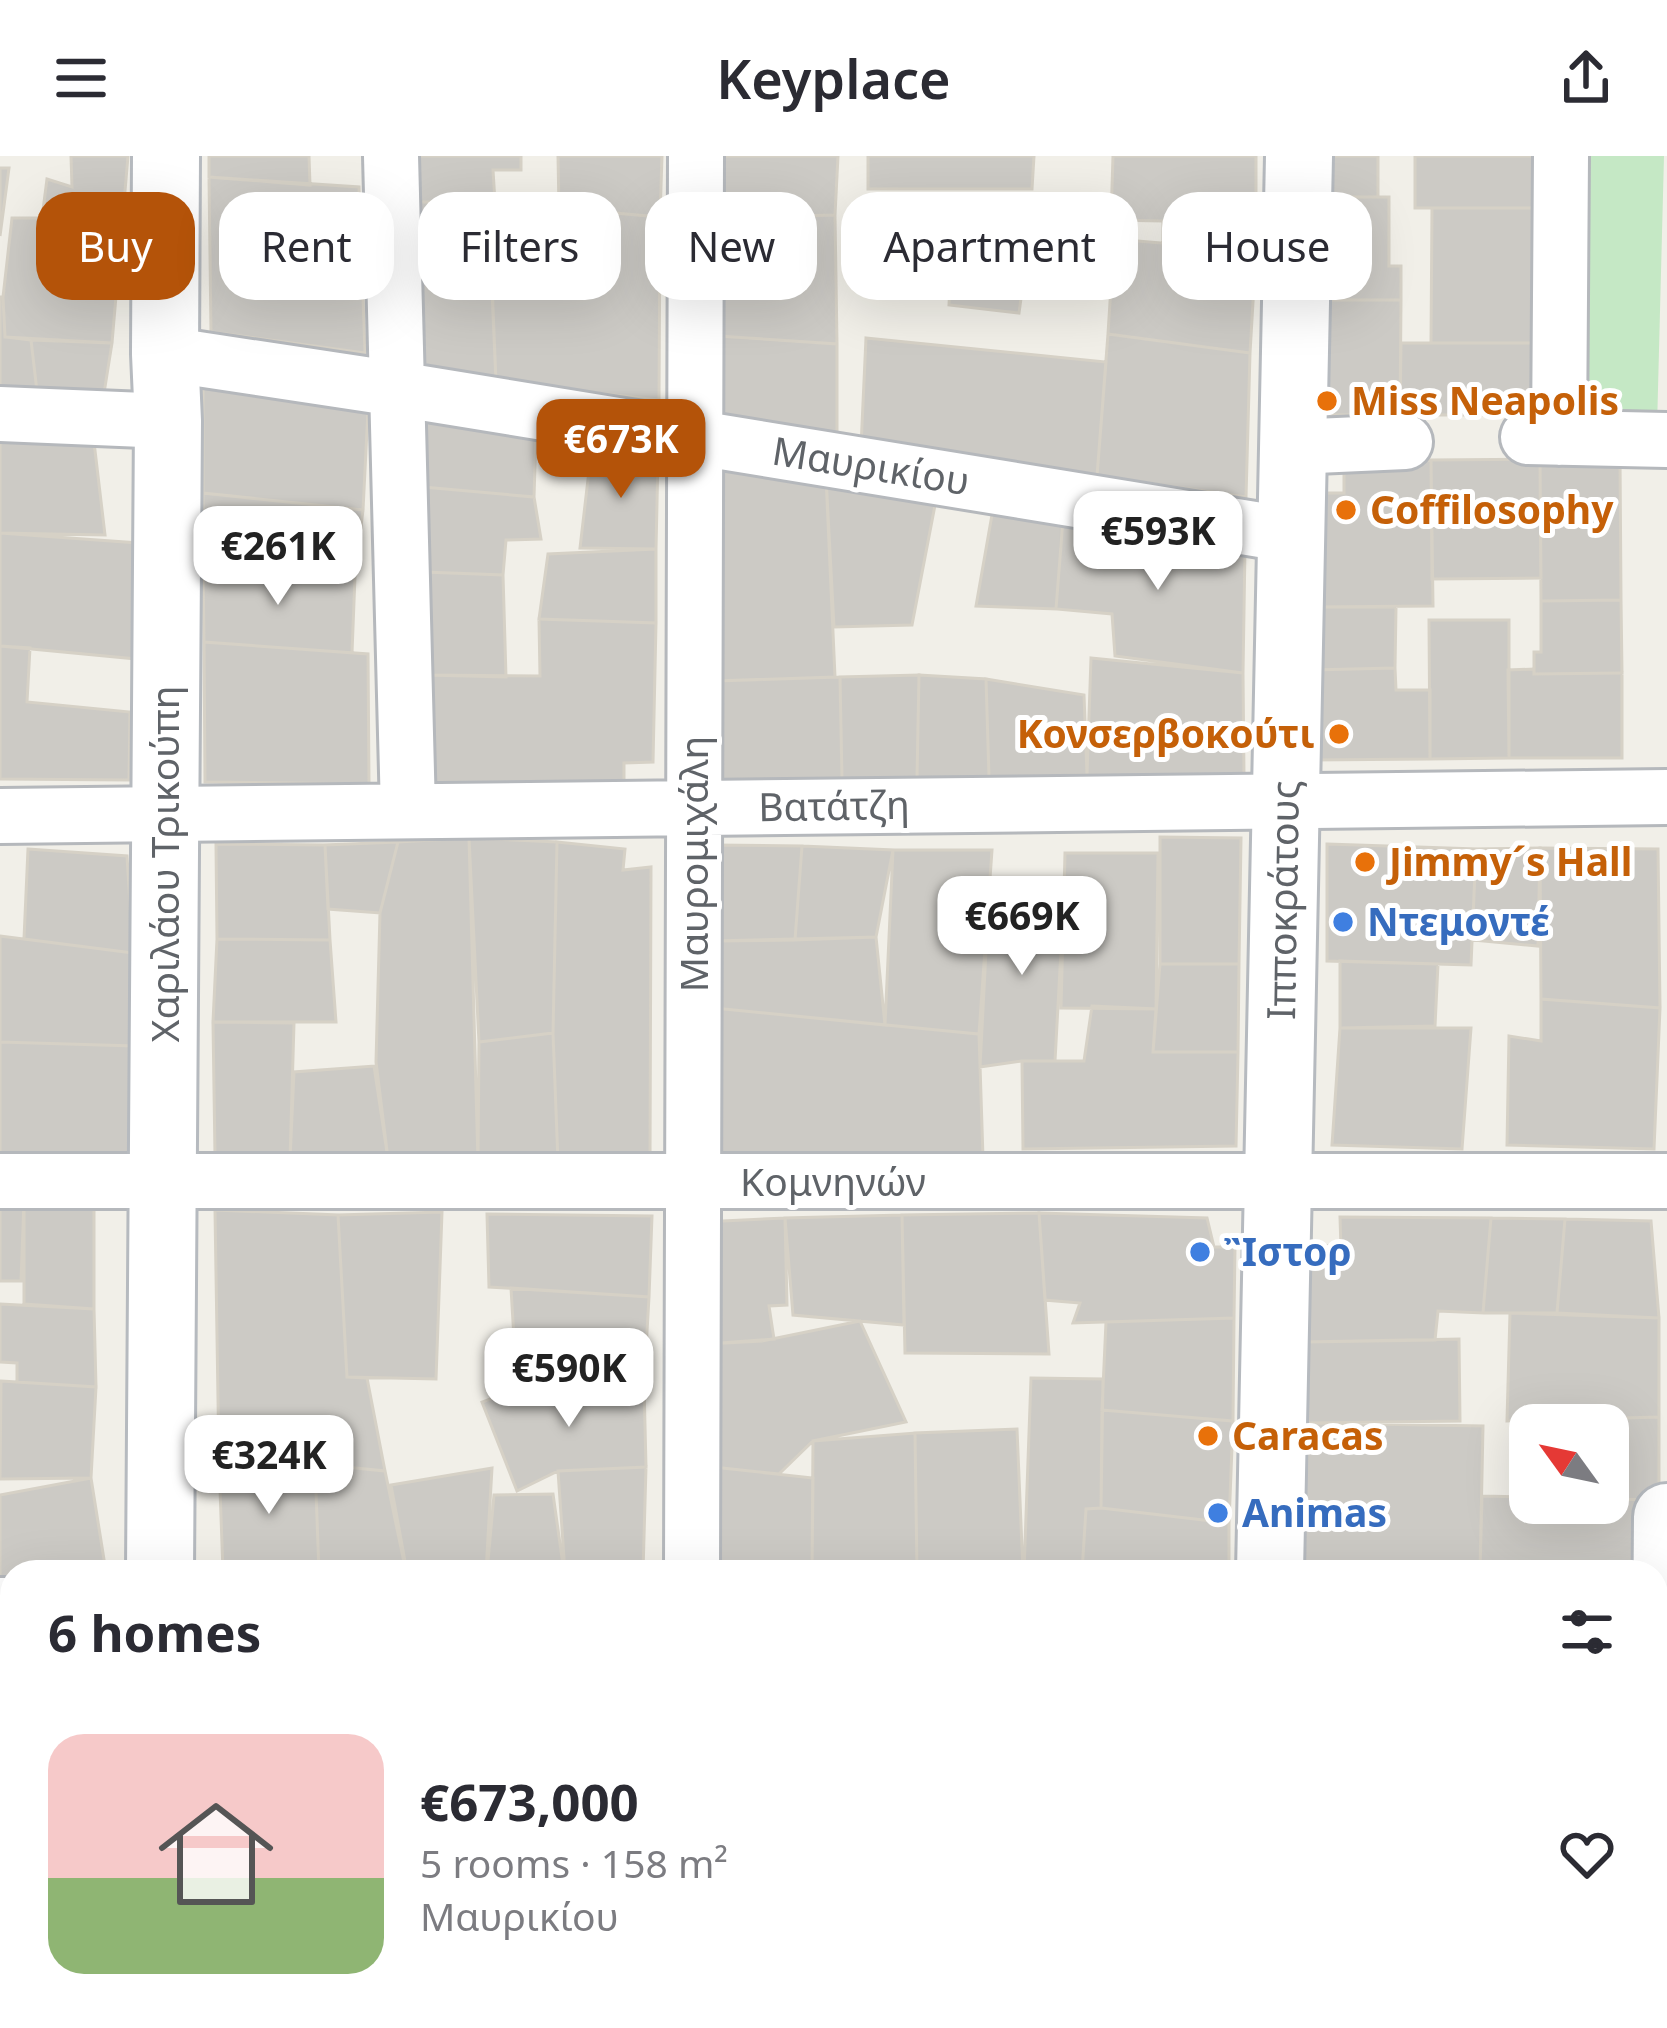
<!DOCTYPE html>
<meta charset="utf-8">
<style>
:root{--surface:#fff;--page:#f2f2f3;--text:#2b2b33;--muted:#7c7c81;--line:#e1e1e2;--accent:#b45309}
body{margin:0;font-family:"Noto Sans",sans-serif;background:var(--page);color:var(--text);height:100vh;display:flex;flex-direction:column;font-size:45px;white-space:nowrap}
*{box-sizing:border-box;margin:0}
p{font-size:39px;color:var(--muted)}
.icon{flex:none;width:66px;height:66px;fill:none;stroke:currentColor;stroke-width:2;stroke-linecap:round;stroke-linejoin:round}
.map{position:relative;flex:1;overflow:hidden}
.details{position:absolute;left:0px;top:1404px;width:1668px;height:468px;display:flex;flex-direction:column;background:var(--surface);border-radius:36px 36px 0 0;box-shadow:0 12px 48px #0002}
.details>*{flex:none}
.top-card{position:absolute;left:36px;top:36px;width:1596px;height:108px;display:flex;gap:24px}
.needle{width:78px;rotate:303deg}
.tools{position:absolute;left:1509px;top:1248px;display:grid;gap:24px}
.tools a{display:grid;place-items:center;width:120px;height:120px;border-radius:24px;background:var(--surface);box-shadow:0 12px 48px #0002;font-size:60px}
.price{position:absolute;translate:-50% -102px;padding:0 27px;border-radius:24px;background:#fff;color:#222;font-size:39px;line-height:78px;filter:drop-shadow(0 3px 6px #0008)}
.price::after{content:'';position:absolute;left:50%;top:72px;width:36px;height:27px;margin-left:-18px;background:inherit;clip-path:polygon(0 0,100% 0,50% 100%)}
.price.selected{background:var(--accent);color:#fff}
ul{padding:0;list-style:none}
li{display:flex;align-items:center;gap:36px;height:300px;padding:0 48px}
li+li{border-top:3px solid var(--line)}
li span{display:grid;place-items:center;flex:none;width:336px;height:240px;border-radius:36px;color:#555}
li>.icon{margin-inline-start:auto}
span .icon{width:144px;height:144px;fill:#fffc;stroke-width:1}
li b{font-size:51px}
h2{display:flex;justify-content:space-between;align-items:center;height:144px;padding:0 48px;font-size:51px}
.tag{padding:0 42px;border-radius:36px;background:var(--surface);box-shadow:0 12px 48px #0002;font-size:42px;line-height:108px}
.tag.selected{background:var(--accent);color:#fff}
header{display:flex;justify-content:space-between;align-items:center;height:156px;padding:0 48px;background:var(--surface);font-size:54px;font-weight:600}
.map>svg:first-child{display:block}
.green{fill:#c5e8c5}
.building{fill:#cccac5;stroke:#d6d1c6;stroke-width:3}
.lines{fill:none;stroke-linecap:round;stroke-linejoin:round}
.street-casing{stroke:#b5b8bc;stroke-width:60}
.secondary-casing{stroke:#b6babf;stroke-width:72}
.street{stroke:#fff;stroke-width:54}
.secondary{stroke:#fff;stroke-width:66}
.food-dot{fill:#e8710a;stroke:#fff;stroke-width:4.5}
.shop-dot{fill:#3f7fe0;stroke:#fff;stroke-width:4.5}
.labels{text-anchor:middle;stroke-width:10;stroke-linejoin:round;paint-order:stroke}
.food-label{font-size:39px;font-weight:bold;fill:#c56008;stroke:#fff;text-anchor:start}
.street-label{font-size:39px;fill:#5f6368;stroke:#fff}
.shop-label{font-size:39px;font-weight:bold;fill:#366cbe;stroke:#fff;text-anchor:start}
</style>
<header><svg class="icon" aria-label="menu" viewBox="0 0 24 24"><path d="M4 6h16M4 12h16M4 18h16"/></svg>Keyplace<svg class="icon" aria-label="share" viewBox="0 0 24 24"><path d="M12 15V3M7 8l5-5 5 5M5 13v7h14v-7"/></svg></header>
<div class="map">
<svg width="1667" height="1872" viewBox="0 0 1667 1872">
<rect width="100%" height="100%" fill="#f1efe8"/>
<!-- green -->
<path class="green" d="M1571,0H1664L1657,272L1568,271Z"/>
<!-- building -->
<path class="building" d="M71,0H128L112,187L5,181L3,141L12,62H42L47,23L72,31Z
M209,0H309L310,29L209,21Z
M416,0H521V14H493L495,46H417Z
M558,0H662L660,61L559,52Z
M714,0H838L835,59L715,62Z
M868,0H1034L1032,33H868Z
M1113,0H1256V95L1163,88V65L1111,64Z
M1320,0H1378V41H1320Z
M1415,0H1536L1535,52H1415Z
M0,12H9L0,80Z
M209,21L359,31L365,197L211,176Z
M1320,41H1389V110H1401V144H1319Z
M417,46H488L496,226L420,217Z
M534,50L660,61L659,244L496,226L491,102L534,103Z
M1432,52H1535V187H1431Z
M835,59L837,188L704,179L715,62Z
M952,83L1028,91L1019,157L949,149Z
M1114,83L1256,95L1250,197L1108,178Z
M0,141H3L5,181L31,184L38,244L0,240Z
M1319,144H1401L1400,259H1320Z
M1108,178L1250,197L1246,341L1097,320Z
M704,179L837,188V281L699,261Z
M866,182L1106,206L1097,320L861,291Z
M31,184L112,187L102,250L38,244Z
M1401,187H1535V259H1400Z
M203,229L368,254L363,354L203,337Z
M421,264L536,278L534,341L423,331Z
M0,285L94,286L105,379L0,377Z
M592,289L658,301L656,393L580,392Z
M715,301L826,321L835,521L715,525Z
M1620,302L1621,444L1541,445L1540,303Z
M1540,303L1541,422L1432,423L1431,304Z
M1431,304L1433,450L1311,451L1310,337H1344V305Z
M826,321L936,344L912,469L834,471Z
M423,331L534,341L541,383L506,384L503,419L424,416Z
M203,337L363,354L355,420L203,405Z
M993,353L1063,364L1056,453L976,450Z
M1063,364L1245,391L1243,517L1115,500L1112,458L1056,453Z
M0,377L138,387L137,503L0,490Z
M656,393V467L539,463L548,398Z
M203,405L355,420L352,497L204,486Z
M424,416L503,419L506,521L427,519Z
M1621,444L1622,517L1534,518V496H1541V445Z
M1311,451H1396L1395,512L1311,514Z
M539,463L656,467L653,606L624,607V626L428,627L427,519L540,520Z
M1429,464H1509V602L1430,603Z
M204,486L368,498L369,628L205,626Z
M0,490L30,492L27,546L130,556L129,624L0,623Z
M1091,502L1243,517L1244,621L1087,619Z
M1395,512L1396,534H1430V603L1311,604V514Z
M1534,513V518L1622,517V602H1509L1508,514Z
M919,519L986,523L989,621L917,622Z
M919,519L917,622L842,623L840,521Z
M840,521L842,623L714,625L715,525Z
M986,523L1084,539L1087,619L989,621Z
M1160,681L1241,682L1239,808H1160Z
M469,682L478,1006L388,1003L376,906L380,757L398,686Z
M469,682L557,686L553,877L479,886Z
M398,686L380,757L328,753L325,689Z
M557,686L625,693L623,714L651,711L650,1004L558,1006L553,877Z
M216,688L325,689L330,784L217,783Z
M1327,688L1476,693L1471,809L1327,805Z
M714,689L802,690L795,784L714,785Z
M802,690L893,694L876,781L795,784Z
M1540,692L1538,790L1472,784L1476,693Z
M1540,692L1658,693L1660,852L1541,843Z
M28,693L127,700L133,797L24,783Z
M893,694H992L979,878L885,869Z
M1065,697H1158L1156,853L1061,852Z
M989,737L1064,739L1055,905H1022L980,911Z
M0,780L133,797L134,890L0,886Z
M876,781L885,869L714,852V785Z
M217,783L330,784L336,866H213Z
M1340,805L1438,808L1435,870L1340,872Z
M1160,808H1239L1238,896H1153Z
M1541,843L1660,852L1654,993L1507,989L1509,880L1541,885Z
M1092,850L1156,853L1153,896H1238L1236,990L1023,993L1022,905H1084Z
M714,852L979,878L983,1002L714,1004Z
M213,866L294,867L290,1004L215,999Z
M1340,872H1471L1462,993L1332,989Z
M553,877L558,1006H478L479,886Z
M0,886L134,890L131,1011L0,1007Z
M374,910L388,1003L290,1004L294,916Z
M0,1045H24L21,1125H0Z
M24,1045H94V1153L24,1148Z
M215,1054L338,1059L347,1221L367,1222L385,1315L315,1308L219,1305Z
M442,1056L436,1223L347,1221L338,1059Z
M1039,1057L1049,1198L905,1197L902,1059Z
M1039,1057L1207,1062L1214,1091H1235L1234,1162L1073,1167L1080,1147L1045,1144Z
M487,1058L652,1060L649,1141L489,1131Z
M902,1059L904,1169L793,1159L785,1062Z
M1340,1061L1491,1062L1483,1157L1438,1155L1435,1184L1306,1186L1310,1087L1341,1092Z
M785,1062L787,1149L769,1150L774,1183L707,1188L703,1066Z
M1491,1062L1565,1063L1557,1157H1483Z
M1565,1063L1651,1065L1659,1162L1557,1157Z
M511,1132L649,1141L644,1228L517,1233Z
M0,1148L94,1153L96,1231L17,1226V1207L0,1206Z
M1510,1157L1659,1162V1261L1507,1265Z
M1234,1162L1233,1265L1102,1254L1106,1166Z
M860,1165L906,1266L813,1285L779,1318L713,1311L707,1188L762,1185Z
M1459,1183L1460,1265L1308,1267L1306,1186Z
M1031,1222L1103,1223L1101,1352L1086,1353L1082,1416H1024Z
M1,1225L96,1231L91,1322L0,1323Z
M644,1228L646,1311L558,1315L517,1335L482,1246L517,1233Z
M1102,1254L1233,1265L1229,1367L1101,1352Z
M1659,1261V1344L1608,1343V1269H1530V1265Z
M1308,1267L1483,1270L1480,1416H1304Z
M1017,1273L1023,1416H917L915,1277Z
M915,1277L917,1416H812L813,1285Z
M219,1305L315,1308L319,1416H223Z
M315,1308L385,1315L406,1416H319Z
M646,1311L643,1416H565L558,1315Z
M713,1311L813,1322L812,1416H708Z
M492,1312L486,1416H407L391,1329Z
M91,1322L106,1416H12V1434L0,1435V1339Z
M553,1338L564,1416H487L494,1339Z
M1482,1340L1530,1341V1347H1608V1343L1659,1344L1656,1416H1480Z
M1101,1352L1229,1367V1416H1082L1086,1353Z
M12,1493V1578L0,1579V1494Z
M12,1642V1763H9Z
M12,1763V1860H127V1872H0V1764Z
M220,1860H334L333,1872H220Z
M360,1860H474L475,1872H361Z
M474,1860H562L560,1872H475Z
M562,1860H645L644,1872H560Z
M715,1860H805L806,1872H715Z
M805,1860H1020V1872H806Z
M1020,1860H1100V1872H1020Z
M1100,1860H1226V1872H1100Z
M1284,1860H1406V1872H1284Z
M1484,1860H1611V1870L1484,1869Z
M1474,1869L1611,1870V1872H1474Z"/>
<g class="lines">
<defs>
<path id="street" d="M391,0L408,655
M165,198L397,233L1291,379
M0,258L168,265
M1528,281L1667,284
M1559,282L1561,0
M1293,291L1405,286
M0,660L1667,641
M0,1025H1667
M692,1416L696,0
M0,1449H12
M690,1872V1860"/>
<path id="secondary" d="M160,1416L168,265L165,198L166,0
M1270,1416L1299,0
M160,1860V1872
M1261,1872V1860
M1663,1872L1667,1361"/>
</defs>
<!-- street casing -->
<use href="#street" class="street-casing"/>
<!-- secondary casing -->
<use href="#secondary" class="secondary-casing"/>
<!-- street -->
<use href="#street" class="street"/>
<!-- secondary -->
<use href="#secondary" class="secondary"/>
</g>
<!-- markers -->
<g class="food-dot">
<circle cx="1327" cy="245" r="12"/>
<circle cx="1346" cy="354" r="12"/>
<circle cx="1339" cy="578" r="12"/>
<circle cx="1365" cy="706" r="12"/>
<circle cx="1208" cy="1280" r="12"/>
</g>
<g class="shop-dot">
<circle cx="1343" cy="766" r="12"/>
<circle cx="1200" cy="1096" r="12"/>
<circle cx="1218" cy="1357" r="12"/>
</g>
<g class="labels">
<!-- food labels -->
<g class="food-label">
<text x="1351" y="259">Miss Neapolis</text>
<text x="1370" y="368">Coffilosophy</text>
<text x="1315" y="592" text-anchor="end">Κονσερβοκούτι</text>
<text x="1389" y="720">Jimmy´s Hall</text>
<text x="1232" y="1294">Caracas</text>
</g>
<!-- street labels -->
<g class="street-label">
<text transform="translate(871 310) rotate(9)" y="14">Μαυρικίου</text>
<text transform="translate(834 650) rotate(-1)" y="14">Βατάτζη</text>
<text transform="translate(165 708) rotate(-90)" y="14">Χαριλάου Τρικούπη</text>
<text transform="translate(694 708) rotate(-90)" y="14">Μαυρομιχάλη</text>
<text transform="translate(1283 744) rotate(-89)" y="14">Ιπποκράτους</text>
<text x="833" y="1040">Κομνηνών</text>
</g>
<!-- shop labels -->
<g class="shop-label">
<text x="1367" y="780">Ντεμοντέ</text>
<text x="1224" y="1110">Ἲστορ</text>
<text x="1242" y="1371">Animas</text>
</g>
</g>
</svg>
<div class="tools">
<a><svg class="needle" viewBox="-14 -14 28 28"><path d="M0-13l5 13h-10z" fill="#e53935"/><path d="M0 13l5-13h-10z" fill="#7c7c81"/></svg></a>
</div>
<b class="price selected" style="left:621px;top:345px">€673K</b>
<b class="price" style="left:1158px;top:437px">€593K</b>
<b class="price" style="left:278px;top:452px">€261K</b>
<b class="price" style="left:1022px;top:822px">€669K</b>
<b class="price" style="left:569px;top:1274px">€590K</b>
<b class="price" style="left:269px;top:1361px">€324K</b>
<div class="top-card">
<a class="tag selected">Buy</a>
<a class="tag">Rent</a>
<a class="tag">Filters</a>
<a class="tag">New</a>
<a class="tag">Apartment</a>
<a class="tag">House</a>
</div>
<section class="details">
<h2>6 homes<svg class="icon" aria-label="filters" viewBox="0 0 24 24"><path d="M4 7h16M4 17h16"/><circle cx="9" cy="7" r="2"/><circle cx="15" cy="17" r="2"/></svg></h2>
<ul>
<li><span style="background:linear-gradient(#f6c9c9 60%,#8fb573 0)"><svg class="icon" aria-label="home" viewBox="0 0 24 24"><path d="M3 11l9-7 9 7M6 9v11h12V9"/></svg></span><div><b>€673,000</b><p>5 rooms · 158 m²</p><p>Μαυρικίου</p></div><svg class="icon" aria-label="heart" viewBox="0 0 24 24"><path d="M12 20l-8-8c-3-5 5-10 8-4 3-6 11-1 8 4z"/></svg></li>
</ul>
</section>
</div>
